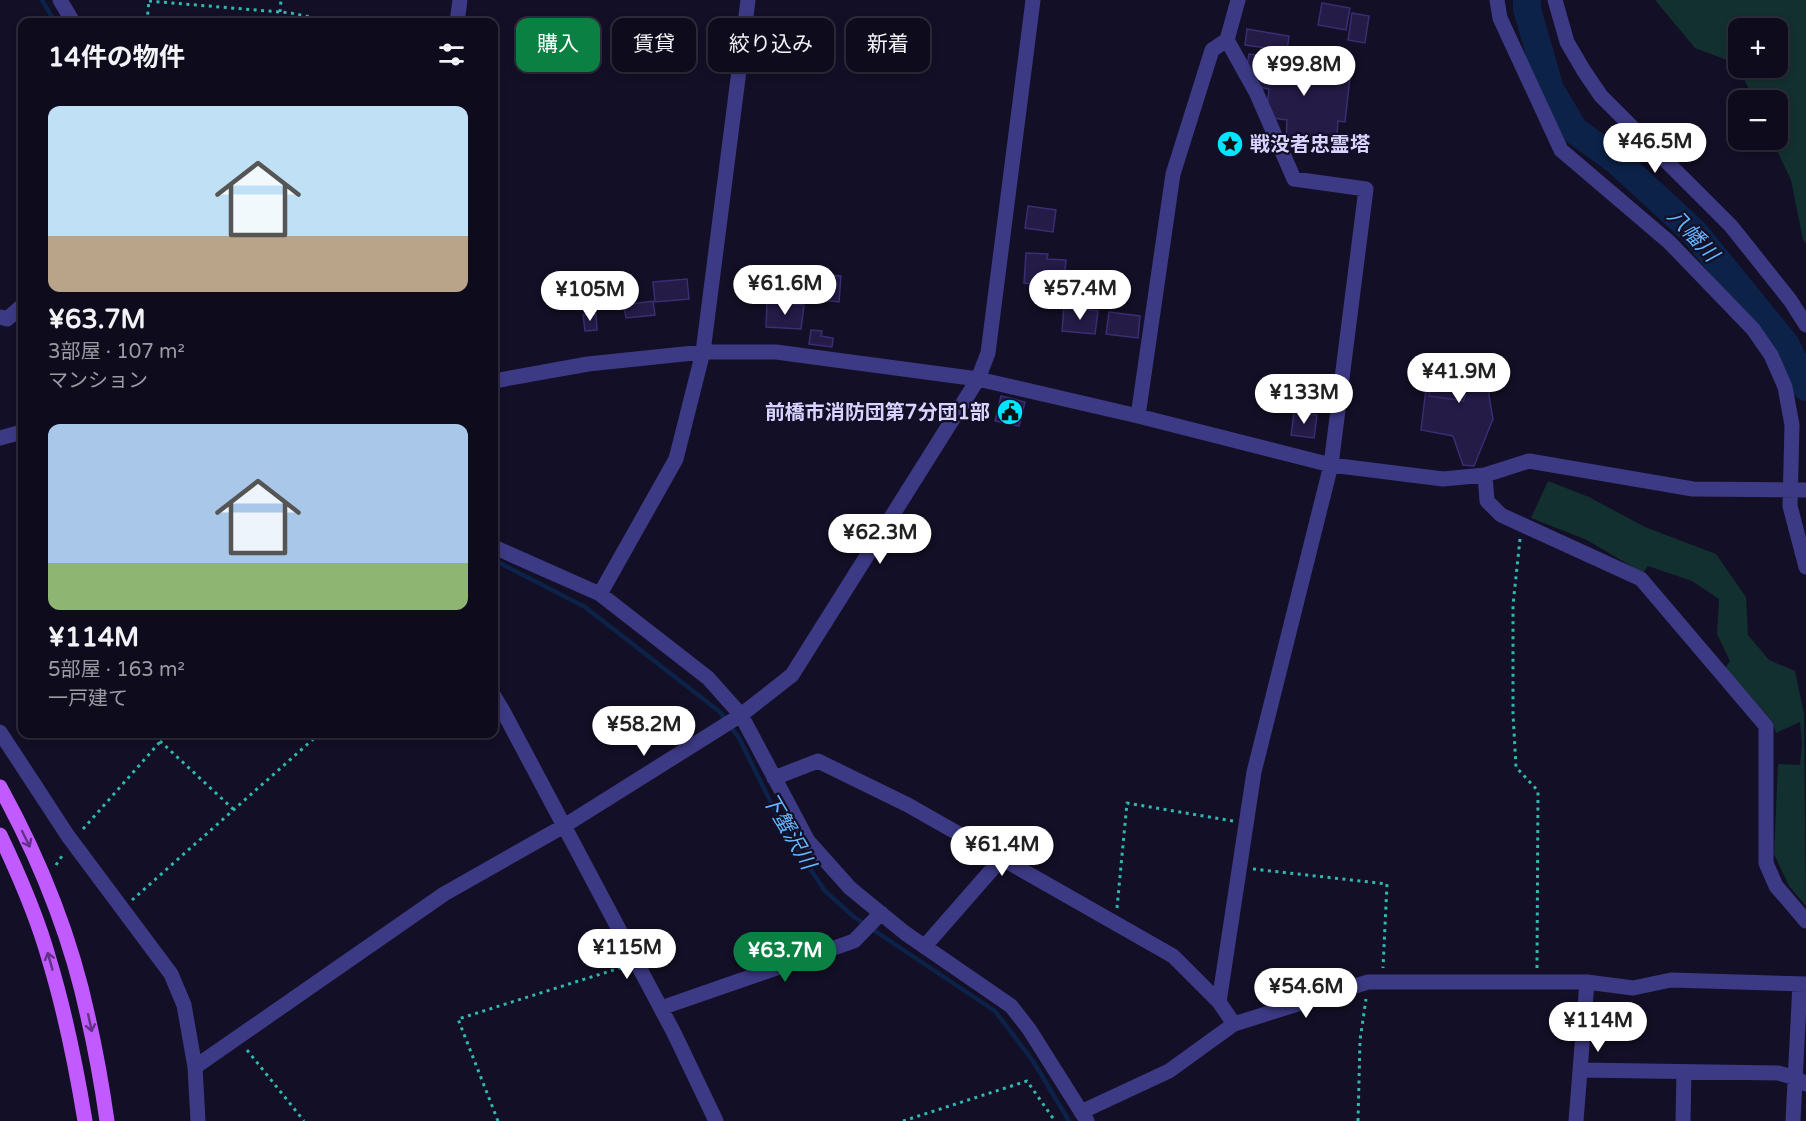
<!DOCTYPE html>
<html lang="ja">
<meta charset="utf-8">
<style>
:root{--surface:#0e0b1c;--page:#1c1929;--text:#f1f3f6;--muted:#9b9ba3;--line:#2e2b3b;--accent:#0b8043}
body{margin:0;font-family:"Varela Round","Noto Sans JP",sans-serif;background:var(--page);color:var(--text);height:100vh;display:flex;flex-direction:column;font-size:22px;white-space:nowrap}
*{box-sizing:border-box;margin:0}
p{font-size:20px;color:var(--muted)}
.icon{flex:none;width:33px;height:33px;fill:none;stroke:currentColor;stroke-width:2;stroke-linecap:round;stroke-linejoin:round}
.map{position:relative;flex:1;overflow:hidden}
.panel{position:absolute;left:18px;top:18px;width:480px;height:720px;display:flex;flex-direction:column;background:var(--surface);border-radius:12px;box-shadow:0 3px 9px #0003,0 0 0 2px var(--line)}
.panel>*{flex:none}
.top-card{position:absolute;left:516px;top:18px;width:570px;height:54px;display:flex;gap:12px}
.controls{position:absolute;left:1728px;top:18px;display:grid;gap:12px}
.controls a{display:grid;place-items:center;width:60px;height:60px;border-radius:12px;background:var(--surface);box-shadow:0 3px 9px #0003,0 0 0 2px var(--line);font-size:30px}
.price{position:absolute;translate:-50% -51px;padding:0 14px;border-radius:21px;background:#fff;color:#222;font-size:20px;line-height:39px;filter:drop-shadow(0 2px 3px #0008)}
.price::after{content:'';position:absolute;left:50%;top:36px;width:18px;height:14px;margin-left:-9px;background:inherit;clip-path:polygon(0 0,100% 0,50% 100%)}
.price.active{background:var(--accent);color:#fff}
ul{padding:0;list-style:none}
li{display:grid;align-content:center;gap:12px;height:318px;padding:0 30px}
li span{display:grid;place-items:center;height:186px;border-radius:12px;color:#555}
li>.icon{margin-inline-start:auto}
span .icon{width:108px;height:108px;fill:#fffc;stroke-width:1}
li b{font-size:26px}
h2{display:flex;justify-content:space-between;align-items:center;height:72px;padding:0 30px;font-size:26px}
.pill{padding:0 21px;border-radius:12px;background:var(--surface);box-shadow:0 3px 9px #0003,0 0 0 2px var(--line);font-size:21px;line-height:54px}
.pill.active{background:var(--accent);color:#fff}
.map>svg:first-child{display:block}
.green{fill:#12302f}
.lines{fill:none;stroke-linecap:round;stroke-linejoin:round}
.stream{stroke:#0c2248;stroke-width:4.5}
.river{stroke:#0c2248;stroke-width:28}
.building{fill:#241b47;stroke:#3b2d73;stroke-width:1.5}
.path{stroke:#2fb8b0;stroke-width:3;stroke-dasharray:3 4.5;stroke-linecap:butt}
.minor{stroke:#3d3a85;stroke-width:15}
.major{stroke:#c25bff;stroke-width:15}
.oneway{stroke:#623188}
.labels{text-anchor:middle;stroke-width:4.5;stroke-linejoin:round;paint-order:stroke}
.poi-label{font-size:20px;font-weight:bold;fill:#d9d4ff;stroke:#130f26;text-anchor:start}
.water-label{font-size:21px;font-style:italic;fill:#62b6ff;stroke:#130f26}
</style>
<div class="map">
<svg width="1806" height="1121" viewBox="0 0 1806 1121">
<rect width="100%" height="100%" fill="#130f26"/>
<!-- green -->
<path class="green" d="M1655,0H1806V243L1803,240L1791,180L1772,140H1778V100H1754L1739,68H1778V28H1738V67L1735,63L1695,48Z
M1548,481L1589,497L1645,527L1716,554L1746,597L1748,635L1769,660L1795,671L1804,714L1806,906L1789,886L1774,854L1778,764L1800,765L1802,744L1800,722L1776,733L1772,721L1725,668L1730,661L1717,634L1719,599L1692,581L1648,566L1643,573L1587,540L1531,518Z"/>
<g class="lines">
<!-- stream -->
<path class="stream" d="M42,0L55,22
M494,560L585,607L720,712L739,738L786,833L825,891L854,917L995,1011L1033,1061L1069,1121"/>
<!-- river -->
<path class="river" d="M1527,0V9L1550,89L1574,130L1617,161L1694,232L1786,345L1806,387"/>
</g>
<!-- building -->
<path class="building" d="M1322,3L1350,8L1346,30L1318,25Z
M1352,13L1369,16L1365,43L1348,40Z
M1247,29L1289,36L1287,51L1245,45Z
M1249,54L1351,69L1345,122L1338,121L1336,147L1286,140L1287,120L1273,118L1267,107L1269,89L1259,87L1247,65Z
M1028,206L1056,210L1053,232L1025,228Z
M1026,253L1048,254L1047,259L1066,260L1063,291L1047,290V285L1024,283Z
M816,274L841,276L839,302L822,300L823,289L814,288Z
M608,278L611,296L584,300L581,282Z
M687,279L689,299L655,302L653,282Z
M653,301L655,315L626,318L624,305Z
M767,303L804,305L801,329L766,327Z
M1064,307L1098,311L1095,334L1062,331Z
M1109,312L1140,316L1138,338L1106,334Z
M596,314L597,330L585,331L583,315Z
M811,330L822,331L821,336L833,338L832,347L809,344Z
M1430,356L1489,364V396L1493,419L1474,466L1463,465L1453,436L1421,430Z
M1433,367L1468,372L1464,401L1429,396Z
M1001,396L1025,402L1019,426L995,421Z
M1294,412L1317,415L1314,438L1291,435Z"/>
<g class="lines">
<!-- path -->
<path class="path" d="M149,1L291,13L335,22
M280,12L281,0
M147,22L149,0
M1520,539L1513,605V714L1516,767L1538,791L1537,968
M160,741L233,809
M83,829L167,734
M56,865L64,853
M1253,869L1387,884L1383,968
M132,900L319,734
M1117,908L1127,803L1233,821
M247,1050L304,1121
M498,1121L458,1019L623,967
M903,1121L1027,1081L1055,1121
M1358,1121L1360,1040L1366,999"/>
<!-- minor -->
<path class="minor" d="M60,0L73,22
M1497,0L1500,18L1561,150L1669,242L1753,329L1771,355L1785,387L1792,425L1790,506L1806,567
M1555,0L1567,42L1584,71L1601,96L1731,226L1790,300L1806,325
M457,22L460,0
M0,317L7,319L22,306
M494,381L588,364L703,352H776L978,379L1138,416L1331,465L1443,479L1485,475L1529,461L1693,489L1806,490
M1138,416L1173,174L1212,50L1227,40L1238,0
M0,438L22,432
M1485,475L1487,501L1501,515L1641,579L1766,726V863L1776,886L1806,921
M494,547L600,594L708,678L741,715L808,841L850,888L905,933L1011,1006L1029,1029L1087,1121
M600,594L676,459L703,352L748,0
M494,696L503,711L674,1033L716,1121
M0,732L68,836L171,974L184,1005L195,1067L198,1121
M774,778L818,761L908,805L1173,956L1219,1002L1234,1024L1169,1071L1081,1112
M925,946L1002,858
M1219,1002L1254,772L1331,465L1366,189L1294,179L1256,92L1227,40
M661,1008L854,941L881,913
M1234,1024L1368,982H1587L1633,988L1671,980L1806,984
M195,1067L444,894L564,826L741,715L792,675L978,379L988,353L1033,0
M1580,1070L1778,1073L1796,1078L1806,1084
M1576,1121L1587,982
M1683,1121L1684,1072
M1793,1121L1800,984"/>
<!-- major -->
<path class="major" d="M0,787C39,858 71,937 88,1017C96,1052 102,1086 107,1121
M0,835C19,875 37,916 49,959C65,1012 76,1066 85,1121"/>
</g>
<!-- one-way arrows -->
<defs><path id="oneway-shaft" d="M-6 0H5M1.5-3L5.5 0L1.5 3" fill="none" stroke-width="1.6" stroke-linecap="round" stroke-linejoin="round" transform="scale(1.5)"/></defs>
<g class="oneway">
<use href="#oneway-shaft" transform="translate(26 839) rotate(64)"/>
<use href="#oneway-shaft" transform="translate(50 961) rotate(-106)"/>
<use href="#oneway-shaft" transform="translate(90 1023) rotate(78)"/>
</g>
<!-- icons -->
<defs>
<symbol id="sight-disc" viewBox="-11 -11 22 22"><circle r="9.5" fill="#00e5ff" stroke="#130f26"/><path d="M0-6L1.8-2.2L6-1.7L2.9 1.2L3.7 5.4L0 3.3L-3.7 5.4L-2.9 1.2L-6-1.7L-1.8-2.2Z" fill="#111"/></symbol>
<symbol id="civic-disc" viewBox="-11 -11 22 22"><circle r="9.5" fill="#00e5ff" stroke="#130f26"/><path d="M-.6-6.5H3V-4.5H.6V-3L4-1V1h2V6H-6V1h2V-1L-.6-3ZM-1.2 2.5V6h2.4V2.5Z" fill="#111"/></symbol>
</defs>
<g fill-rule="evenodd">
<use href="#sight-disc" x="1215" y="129" width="30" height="30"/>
<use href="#civic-disc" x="995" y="397" width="30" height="30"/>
</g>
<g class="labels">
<!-- poi labels -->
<g class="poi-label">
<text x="1250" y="151">戦没者忠霊塔</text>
<text x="990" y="419" text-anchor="end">前橋市消防団第7分団1部</text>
</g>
<!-- water labels -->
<g class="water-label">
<text transform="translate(1693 235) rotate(47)" y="7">八幡川</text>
<text transform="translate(789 831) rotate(60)" y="7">下蟹沢川</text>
</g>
</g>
</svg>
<div class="controls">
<a>+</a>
<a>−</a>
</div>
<b class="price" style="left:1304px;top:97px">¥99.8M</b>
<b class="price" style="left:1655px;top:174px">¥46.5M</b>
<b class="price" style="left:785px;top:316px">¥61.6M</b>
<b class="price" style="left:1080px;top:321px">¥57.4M</b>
<b class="price" style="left:590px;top:322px">¥105M</b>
<b class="price" style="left:1459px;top:404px">¥41.9M</b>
<b class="price" style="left:1304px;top:425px">¥133M</b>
<b class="price" style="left:880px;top:565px">¥62.3M</b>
<b class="price" style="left:644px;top:757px">¥58.2M</b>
<b class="price" style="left:1002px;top:877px">¥61.4M</b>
<b class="price" style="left:627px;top:980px">¥115M</b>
<b class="price active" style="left:785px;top:983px">¥63.7M</b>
<b class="price" style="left:1306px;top:1019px">¥54.6M</b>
<b class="price" style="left:1598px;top:1053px">¥114M</b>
<div class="top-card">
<a class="pill active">購入</a>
<a class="pill">賃貸</a>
<a class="pill">絞り込み</a>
<a class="pill">新着</a>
</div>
<section class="panel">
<h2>14件の物件<svg class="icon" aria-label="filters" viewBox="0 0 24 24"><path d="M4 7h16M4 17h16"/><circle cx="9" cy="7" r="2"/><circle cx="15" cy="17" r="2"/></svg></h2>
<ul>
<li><span style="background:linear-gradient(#bfe0f5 70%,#b9a48a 0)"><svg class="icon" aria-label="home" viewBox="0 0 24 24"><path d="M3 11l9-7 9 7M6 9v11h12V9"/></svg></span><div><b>¥63.7M</b><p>3部屋 · 107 m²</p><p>マンション</p></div></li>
<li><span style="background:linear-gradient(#a9c7e8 75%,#8fb573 0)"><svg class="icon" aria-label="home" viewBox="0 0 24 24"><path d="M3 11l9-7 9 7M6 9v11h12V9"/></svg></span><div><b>¥114M</b><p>5部屋 · 163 m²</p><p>一戸建て</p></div></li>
</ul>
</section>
</div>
